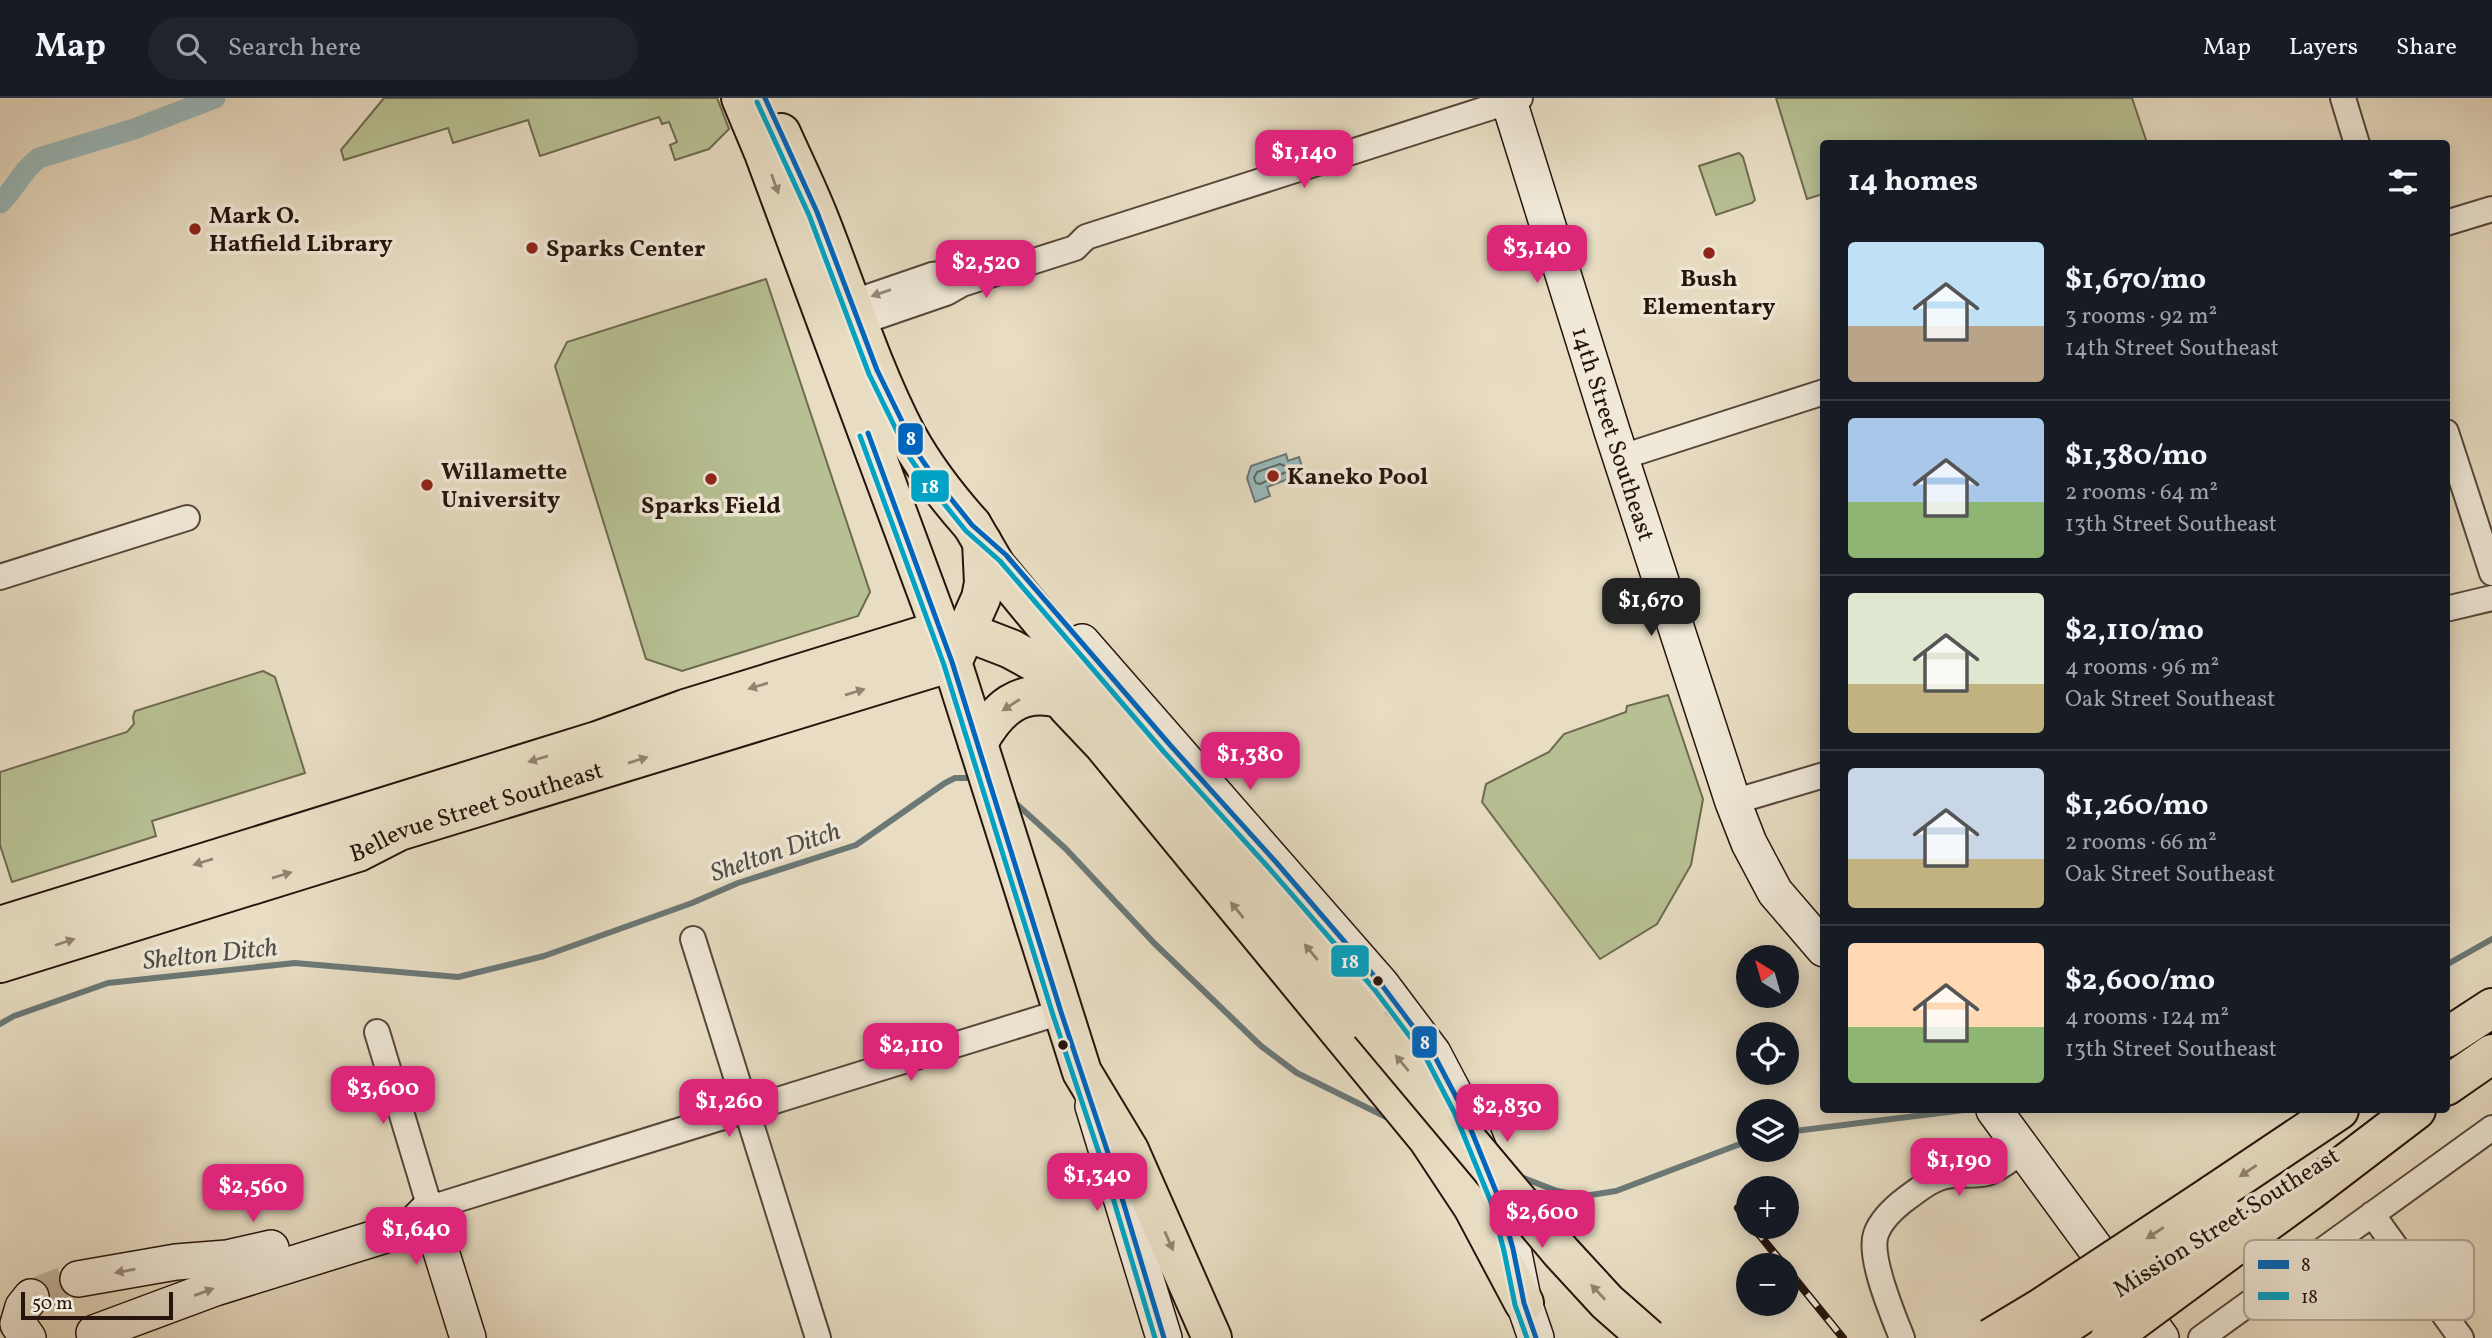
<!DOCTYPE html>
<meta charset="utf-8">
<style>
:root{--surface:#171b24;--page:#20242c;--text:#f1f3f6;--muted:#9ea1a6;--line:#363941;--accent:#db2777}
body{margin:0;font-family:Vollkorn,serif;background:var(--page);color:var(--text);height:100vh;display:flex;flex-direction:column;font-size:26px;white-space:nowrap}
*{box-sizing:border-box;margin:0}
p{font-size:23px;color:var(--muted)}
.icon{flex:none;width:38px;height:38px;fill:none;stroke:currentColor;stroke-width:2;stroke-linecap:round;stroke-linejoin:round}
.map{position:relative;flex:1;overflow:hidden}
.side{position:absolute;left:1820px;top:42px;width:630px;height:973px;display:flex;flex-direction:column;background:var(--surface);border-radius:7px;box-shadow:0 4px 18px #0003}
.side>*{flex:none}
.needle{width:46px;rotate:323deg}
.fabs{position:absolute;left:1736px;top:847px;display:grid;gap:14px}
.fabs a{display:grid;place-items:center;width:63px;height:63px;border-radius:50%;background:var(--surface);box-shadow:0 4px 18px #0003;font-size:35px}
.scale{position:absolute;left:21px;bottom:18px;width:152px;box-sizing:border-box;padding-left:7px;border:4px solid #26140d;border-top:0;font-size:19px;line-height:24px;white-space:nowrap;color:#26140d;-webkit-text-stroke:5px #f0e9d8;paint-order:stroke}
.price{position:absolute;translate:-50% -60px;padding:0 16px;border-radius:14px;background:var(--accent);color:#fff;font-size:23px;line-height:46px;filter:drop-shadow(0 2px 4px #0008)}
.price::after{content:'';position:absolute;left:50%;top:42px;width:21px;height:16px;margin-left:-10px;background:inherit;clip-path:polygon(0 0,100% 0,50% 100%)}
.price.selected{background:#222;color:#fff}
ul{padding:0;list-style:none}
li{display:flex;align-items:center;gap:21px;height:175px;padding:0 28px}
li+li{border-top:2px solid var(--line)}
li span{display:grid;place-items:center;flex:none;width:196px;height:140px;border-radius:7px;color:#555}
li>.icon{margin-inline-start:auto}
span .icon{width:84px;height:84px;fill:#fffc;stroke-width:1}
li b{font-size:30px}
h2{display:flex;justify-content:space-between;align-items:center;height:84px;padding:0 28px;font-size:30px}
header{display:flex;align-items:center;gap:42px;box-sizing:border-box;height:98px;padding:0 35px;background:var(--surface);border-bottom:2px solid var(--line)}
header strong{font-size:33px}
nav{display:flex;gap:38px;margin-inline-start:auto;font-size:24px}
.search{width:490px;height:63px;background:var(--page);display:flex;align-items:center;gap:18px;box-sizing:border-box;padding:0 24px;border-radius:38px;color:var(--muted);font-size:26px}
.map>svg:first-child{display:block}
.green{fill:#b7c093;stroke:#6e6a50;stroke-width:2}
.water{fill:#99babc;stroke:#6b7876;stroke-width:2}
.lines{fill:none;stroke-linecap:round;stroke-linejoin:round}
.shore{stroke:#606764;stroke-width:2}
.stream{stroke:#6b7876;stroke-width:6}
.canal{stroke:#99babc;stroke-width:21}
.secondary-tunnel{stroke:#c1b59f;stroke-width:35;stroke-dasharray:35 18;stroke-linecap:butt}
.street-casing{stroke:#56463a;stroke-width:28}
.secondary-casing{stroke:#26140d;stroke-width:38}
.primary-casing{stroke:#26140d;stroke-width:42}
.highway-casing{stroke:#26140d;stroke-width:42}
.street{stroke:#f0e9d8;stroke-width:24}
.secondary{stroke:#f0e9d8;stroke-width:35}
.primary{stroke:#e8ddc3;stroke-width:38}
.highway{stroke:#e8ddc3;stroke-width:38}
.rail-casing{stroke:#26140d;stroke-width:8}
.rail{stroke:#f0e9d8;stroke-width:5;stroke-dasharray:16;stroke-linecap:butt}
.highway-bridge-casing{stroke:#26140d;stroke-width:42;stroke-linecap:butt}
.highway-bridge{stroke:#e8ddc3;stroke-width:38}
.bus-1-casing{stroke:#f0e9d8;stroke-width:10}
.bus-2-casing{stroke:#f0e9d8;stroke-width:10}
.bus-1{stroke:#0065bd;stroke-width:5}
.bus-2{stroke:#02a2c4;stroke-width:5}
.oneway{fill:#918371}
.oneway2{fill:#95897d}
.poi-dot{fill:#8f2418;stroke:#f0e9d8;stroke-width:2.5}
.bus-dot{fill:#26140d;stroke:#f0e9d8;stroke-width:2.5}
.labels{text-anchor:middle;stroke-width:7;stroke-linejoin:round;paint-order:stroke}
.poi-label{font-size:24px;font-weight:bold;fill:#26140d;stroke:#f0e9d8;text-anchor:start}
.street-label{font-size:24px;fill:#26140d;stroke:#f0e9d8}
.water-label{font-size:26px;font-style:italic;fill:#4e4e4a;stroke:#f0e9d8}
.key{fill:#f0e9d8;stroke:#b3a99b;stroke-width:2}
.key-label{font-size:19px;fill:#26140d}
.line-badge{stroke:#f0e9d8;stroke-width:2.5}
.badge-label{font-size:19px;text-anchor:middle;font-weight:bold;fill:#fff}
</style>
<header>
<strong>Map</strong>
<div class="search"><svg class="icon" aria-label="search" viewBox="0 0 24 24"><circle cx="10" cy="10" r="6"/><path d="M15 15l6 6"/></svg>Search here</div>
<nav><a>Map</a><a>Layers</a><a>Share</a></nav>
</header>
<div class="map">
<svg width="2492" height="1240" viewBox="0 0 2492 1240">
<rect width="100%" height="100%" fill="#e8ddc3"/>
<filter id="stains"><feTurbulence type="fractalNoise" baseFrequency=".00286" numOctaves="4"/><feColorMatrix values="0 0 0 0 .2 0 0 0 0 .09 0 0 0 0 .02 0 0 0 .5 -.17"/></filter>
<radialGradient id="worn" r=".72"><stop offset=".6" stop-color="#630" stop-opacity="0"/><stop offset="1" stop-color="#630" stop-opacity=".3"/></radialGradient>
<!-- green -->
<path class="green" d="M384,0H717L729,31L709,51L675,62L670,47L677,44L669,24L662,26L659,19L540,58L528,22L453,45L448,30L344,62L341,52Z
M1776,0H2132L2147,45L1824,46L1823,96L1807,101Z
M1739,55L1743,59L1755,102L1752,105L1716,117L1699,68Z
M766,181L870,494L858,518L682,573L646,561L555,268L567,244Z
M263,573L275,579L305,675L152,723L156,738L12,784L0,747V674L127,634L134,626L133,619L135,613Z
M1668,597L1703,701L1691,767L1657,826L1600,861L1482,704L1486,686L1549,654L1564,636L1626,614L1627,608Z"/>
<!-- water -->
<path class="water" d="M1286,356L1288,363L1299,359L1304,375L1267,389L1270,398L1255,404L1247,380L1251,368Z"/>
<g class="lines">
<!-- shore -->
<path class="shore" d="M1280,366L1287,369L1286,374L1260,386L1256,385L1254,380L1257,374Z"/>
<!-- stream -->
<path class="stream" d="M1011,701L1066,751L1154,845L1261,948L1297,975L1390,1021
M2446,867L2492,841
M0,926L14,918L108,885L295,865L458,879L544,858L692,805L738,785L856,747L945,685L955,680H975
M1787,1034L1964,1012
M1518,1078L1557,1093L1584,1098L1616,1093L1748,1043"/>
<!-- canal -->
<path class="canal" d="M0,105C15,91 22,72 39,60L134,31L215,0"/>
<!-- secondary-tunnel -->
<path class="secondary-tunnel" d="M31,1199L78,1181"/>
<defs>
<path id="street" d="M2343,0L2357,46
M2446,125L2492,111
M836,210L932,177L949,175L975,166
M847,229L946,195L962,186L1075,150L1086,139L1520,0
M2446,334L2492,475
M1622,359L1824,294
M0,479L187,420
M2446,511L2492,500
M1733,704L1824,677
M693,841L818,1240
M377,934L430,1110L1061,914
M2372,1116L2461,1240
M1902,1240C1893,1217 1868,1159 1876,1136C1881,1122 1895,1109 1907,1100C1917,1093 1927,1084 1939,1080C1954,1074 1971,1079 1987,1075C2000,1071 2012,1060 2024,1052
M2201,1240L2492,1030"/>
<g id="secondary">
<path id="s1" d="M1508,0L1612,333L1733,704L1749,745L1775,794L1824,851"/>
<path d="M1082,544L1381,886L1433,955L1463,1012L1499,1101L1513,1151L1524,1205L1536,1240"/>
<path d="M1093,1008L1164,1240"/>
<path d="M1994,1012L2161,1240"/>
<path d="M430,1110L435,1134L468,1240"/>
<path d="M78,1181L176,1164L227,1160L271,1150"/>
<path d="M94,1235L215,1190L411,1129L430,1110"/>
<path d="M28,1240L18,1226L23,1209L31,1199"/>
</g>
<path id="primary" d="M741,0L764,55L952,562
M781,35C793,62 807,90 818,118C847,190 870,267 906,336C924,369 947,399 972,427"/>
<g id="highway">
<path d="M972,427L996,468L1095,588"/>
<path d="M956,556L981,500L984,485L982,444"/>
<path d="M952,564L1082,974L1129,1052L1212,1240"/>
<path d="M1067,608L1103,646L1428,1041L1473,1109L1524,1205"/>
<path d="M978,645C997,611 1019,590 1059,600"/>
<path d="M0,828L597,643L685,611L941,532L967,534L1011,551L1073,585L1127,632L1370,926"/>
<path id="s2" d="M0,865L358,754L399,733L952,564"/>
<path d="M2446,940L2492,910"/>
<path d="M2446,988L2492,956"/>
<path d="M2212,1097L2339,1012"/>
<path d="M2244,1141L2311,1092L2416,1012"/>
</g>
</defs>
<!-- street casing -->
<use href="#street" class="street-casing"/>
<!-- secondary casing -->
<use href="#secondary" class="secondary-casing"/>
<!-- primary casing -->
<use href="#primary" class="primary-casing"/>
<!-- highway casing -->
<use href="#highway" class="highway-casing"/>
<!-- street -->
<use href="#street" class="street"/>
<!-- secondary -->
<use href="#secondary" class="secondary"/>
<!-- primary -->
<use href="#primary" class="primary"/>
<!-- highway -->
<use href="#highway" class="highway"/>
<defs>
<path id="rail" d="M1738,1110L1748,1123
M1753,1129L1784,1167
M1787,1171L1843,1240"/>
</defs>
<!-- rail casing -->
<use href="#rail" class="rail-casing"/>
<!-- rail -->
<use href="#rail" class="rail"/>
<defs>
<path id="highway-bridge" d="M1370,926L1561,1154L1607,1204L1648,1240
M1991,1240L2041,1210L2212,1097
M2046,1240L2228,1120
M2110,1240L2244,1141"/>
</defs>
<!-- highway-bridge casing -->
<use href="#highway-bridge" class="highway-bridge-casing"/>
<!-- highway-bridge -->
<use href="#highway-bridge" class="highway-bridge"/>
<defs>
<path id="bus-1" d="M765,0L817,114L877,272L918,356L936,382L972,427L1006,457L1171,648L1275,763L1381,886L1433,955L1463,1012L1499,1101L1513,1151L1524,1205L1536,1240
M868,335L952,564L1061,914L1112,1067L1164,1240"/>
<path id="bus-2" d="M757,4L809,117L869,276L910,360L929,387L966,433L1000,463L1164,654L1268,769L1374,891L1426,960L1455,1016L1491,1104L1504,1153L1515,1207L1527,1240
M860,338L944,567L1053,917L1104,1070L1155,1240"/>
</defs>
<!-- bus-1 casing -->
<use href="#bus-1" class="bus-1-casing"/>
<!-- bus-2 casing -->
<use href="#bus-2" class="bus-2-casing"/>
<!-- bus-1 -->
<use href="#bus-1" class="bus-1"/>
<!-- bus-2 -->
<use href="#bus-2" class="bus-2"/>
</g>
<!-- one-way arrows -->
<defs><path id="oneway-solid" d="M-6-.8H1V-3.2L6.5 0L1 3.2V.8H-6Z" transform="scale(1.75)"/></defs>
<g class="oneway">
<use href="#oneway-solid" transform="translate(775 86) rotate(70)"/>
<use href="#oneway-solid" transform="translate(758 588) rotate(163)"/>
<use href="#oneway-solid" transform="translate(855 594) rotate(-17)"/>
<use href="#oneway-solid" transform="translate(1011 607) rotate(147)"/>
<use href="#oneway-solid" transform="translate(538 661) rotate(163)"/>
<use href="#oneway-solid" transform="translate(638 662) rotate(-17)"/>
<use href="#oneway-solid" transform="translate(203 764) rotate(163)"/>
<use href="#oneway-solid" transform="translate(282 777) rotate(-17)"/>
<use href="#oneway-solid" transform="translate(1237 812) rotate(-129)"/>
<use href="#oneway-solid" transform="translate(65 844) rotate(-18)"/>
<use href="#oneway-solid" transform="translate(1311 854) rotate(-130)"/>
<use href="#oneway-solid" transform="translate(1402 965) rotate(-130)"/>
<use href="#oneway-solid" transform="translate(2248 1073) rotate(146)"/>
<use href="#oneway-solid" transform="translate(2155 1135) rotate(147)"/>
<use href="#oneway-solid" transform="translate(1169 1143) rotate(66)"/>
<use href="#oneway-solid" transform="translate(1598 1194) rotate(-133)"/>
</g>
<g class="oneway2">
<use href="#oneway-solid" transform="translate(881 195) rotate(161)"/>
<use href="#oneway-solid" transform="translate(125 1173) rotate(170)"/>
<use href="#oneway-solid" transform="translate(204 1194) rotate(-20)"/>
</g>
<!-- markers -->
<g class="poi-dot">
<circle cx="195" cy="131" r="7"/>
<circle cx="532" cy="150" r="7"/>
<circle cx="1709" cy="155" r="7"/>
<circle cx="1273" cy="378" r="7"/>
<circle cx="711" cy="381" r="7"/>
<circle cx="427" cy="387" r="7"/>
</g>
<g class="bus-dot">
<circle cx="1378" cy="883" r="6"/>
<circle cx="1063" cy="947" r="6"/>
</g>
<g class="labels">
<!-- poi labels -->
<g class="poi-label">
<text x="209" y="125">Mark O.<tspan x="209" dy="28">Hatfield Library</tspan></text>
<text x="546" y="158">Sparks Center</text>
<text x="1709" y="188" text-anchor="middle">Bush<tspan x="1709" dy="28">Elementary</tspan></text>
<text x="441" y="381">Willamette<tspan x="441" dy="28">University</tspan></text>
<text x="1287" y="386">Kaneko Pool</text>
<text x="711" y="415" text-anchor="middle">Sparks Field</text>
</g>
<!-- street labels -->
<g class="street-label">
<text dy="8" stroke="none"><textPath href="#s1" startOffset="352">14th Street Southeast</textPath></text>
<text dy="8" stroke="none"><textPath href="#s2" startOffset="500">Bellevue Street Southeast</textPath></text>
<text transform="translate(2226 1124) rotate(-32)" y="8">Mission Street Southeast</text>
</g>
<!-- water labels -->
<g class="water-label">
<text transform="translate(775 753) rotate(-19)" y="9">Shelton Ditch</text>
<text transform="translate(210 855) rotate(-6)" y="9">Shelton Ditch</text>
</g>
</g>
<!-- legend -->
<rect x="2244" y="1142" width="230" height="80" rx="10" class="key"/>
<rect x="2258" y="1162" width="31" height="9" fill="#0065bd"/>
<rect x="2258" y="1194" width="31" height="8" fill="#02a2c4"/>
<g class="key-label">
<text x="2301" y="1173">8</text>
<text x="2301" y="1205">18</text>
</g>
<g class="line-badge">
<rect x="897" y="324" width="27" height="34" rx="7" fill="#0065bd"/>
<rect x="910" y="371" width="40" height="34" rx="7" fill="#02a2c4"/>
<rect x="1330" y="846" width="40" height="34" rx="7" fill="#02a2c4"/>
<rect x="1411" y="927" width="27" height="34" rx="7" fill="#0065bd"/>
</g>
<g class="badge-label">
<text x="911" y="347">8</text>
<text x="930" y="395">18</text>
<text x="1350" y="870">18</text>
<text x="1425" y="951">8</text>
</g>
<rect width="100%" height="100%" filter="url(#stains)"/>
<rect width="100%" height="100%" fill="url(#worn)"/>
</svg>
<div class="fabs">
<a><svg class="needle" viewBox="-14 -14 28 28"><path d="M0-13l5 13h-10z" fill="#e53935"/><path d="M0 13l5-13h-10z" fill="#9ea1a6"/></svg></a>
<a><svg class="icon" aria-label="locate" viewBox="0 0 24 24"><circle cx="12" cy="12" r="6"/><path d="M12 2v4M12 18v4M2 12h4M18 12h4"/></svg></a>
<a><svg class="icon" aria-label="layers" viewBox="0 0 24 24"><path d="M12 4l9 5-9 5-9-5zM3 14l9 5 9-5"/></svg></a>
<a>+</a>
<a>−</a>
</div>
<div class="scale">50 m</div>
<b class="price" style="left:1304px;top:92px">$1,140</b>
<b class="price" style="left:1537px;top:187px">$3,140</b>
<b class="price" style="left:986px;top:202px">$2,520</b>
<b class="price selected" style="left:1651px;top:540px">$1,670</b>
<b class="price" style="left:1250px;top:694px">$1,380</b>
<b class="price" style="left:911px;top:985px">$2,110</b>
<b class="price" style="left:383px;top:1028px">$3,600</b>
<b class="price" style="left:729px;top:1041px">$1,260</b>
<b class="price" style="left:1507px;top:1046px">$2,830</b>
<b class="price" style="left:1959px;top:1100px">$1,190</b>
<b class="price" style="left:1097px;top:1115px">$1,340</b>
<b class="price" style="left:253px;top:1126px">$2,560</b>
<b class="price" style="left:1542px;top:1152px">$2,600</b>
<b class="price" style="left:416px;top:1169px">$1,640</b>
<section class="side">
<h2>14 homes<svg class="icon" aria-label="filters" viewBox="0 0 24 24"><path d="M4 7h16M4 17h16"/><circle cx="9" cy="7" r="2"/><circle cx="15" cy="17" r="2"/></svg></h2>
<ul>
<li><span style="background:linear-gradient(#bfe0f5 60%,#b9a48a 0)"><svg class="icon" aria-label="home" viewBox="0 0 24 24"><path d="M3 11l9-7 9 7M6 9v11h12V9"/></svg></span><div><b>$1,670/mo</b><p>3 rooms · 92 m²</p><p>14th Street Southeast</p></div></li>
<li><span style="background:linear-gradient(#a9c7e8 60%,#8fb573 0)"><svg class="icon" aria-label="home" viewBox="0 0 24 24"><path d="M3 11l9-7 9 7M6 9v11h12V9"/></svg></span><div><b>$1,380/mo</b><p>2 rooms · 64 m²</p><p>13th Street Southeast</p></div></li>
<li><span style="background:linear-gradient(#dfe7d0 65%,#c2b280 0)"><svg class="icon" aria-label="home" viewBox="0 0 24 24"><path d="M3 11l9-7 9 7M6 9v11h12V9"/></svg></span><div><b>$2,110/mo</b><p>4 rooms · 96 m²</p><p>Oak Street Southeast</p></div></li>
<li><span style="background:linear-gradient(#c9d6e8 65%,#c2b280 0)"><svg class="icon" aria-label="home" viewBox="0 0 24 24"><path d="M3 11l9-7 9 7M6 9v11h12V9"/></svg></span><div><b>$1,260/mo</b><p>2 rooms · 66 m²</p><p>Oak Street Southeast</p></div></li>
<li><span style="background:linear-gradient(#ffd9b3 60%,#8fb573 0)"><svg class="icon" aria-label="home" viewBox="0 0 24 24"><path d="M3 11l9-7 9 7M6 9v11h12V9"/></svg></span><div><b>$2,600/mo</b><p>4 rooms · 124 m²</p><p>13th Street Southeast</p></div></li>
</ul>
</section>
</div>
